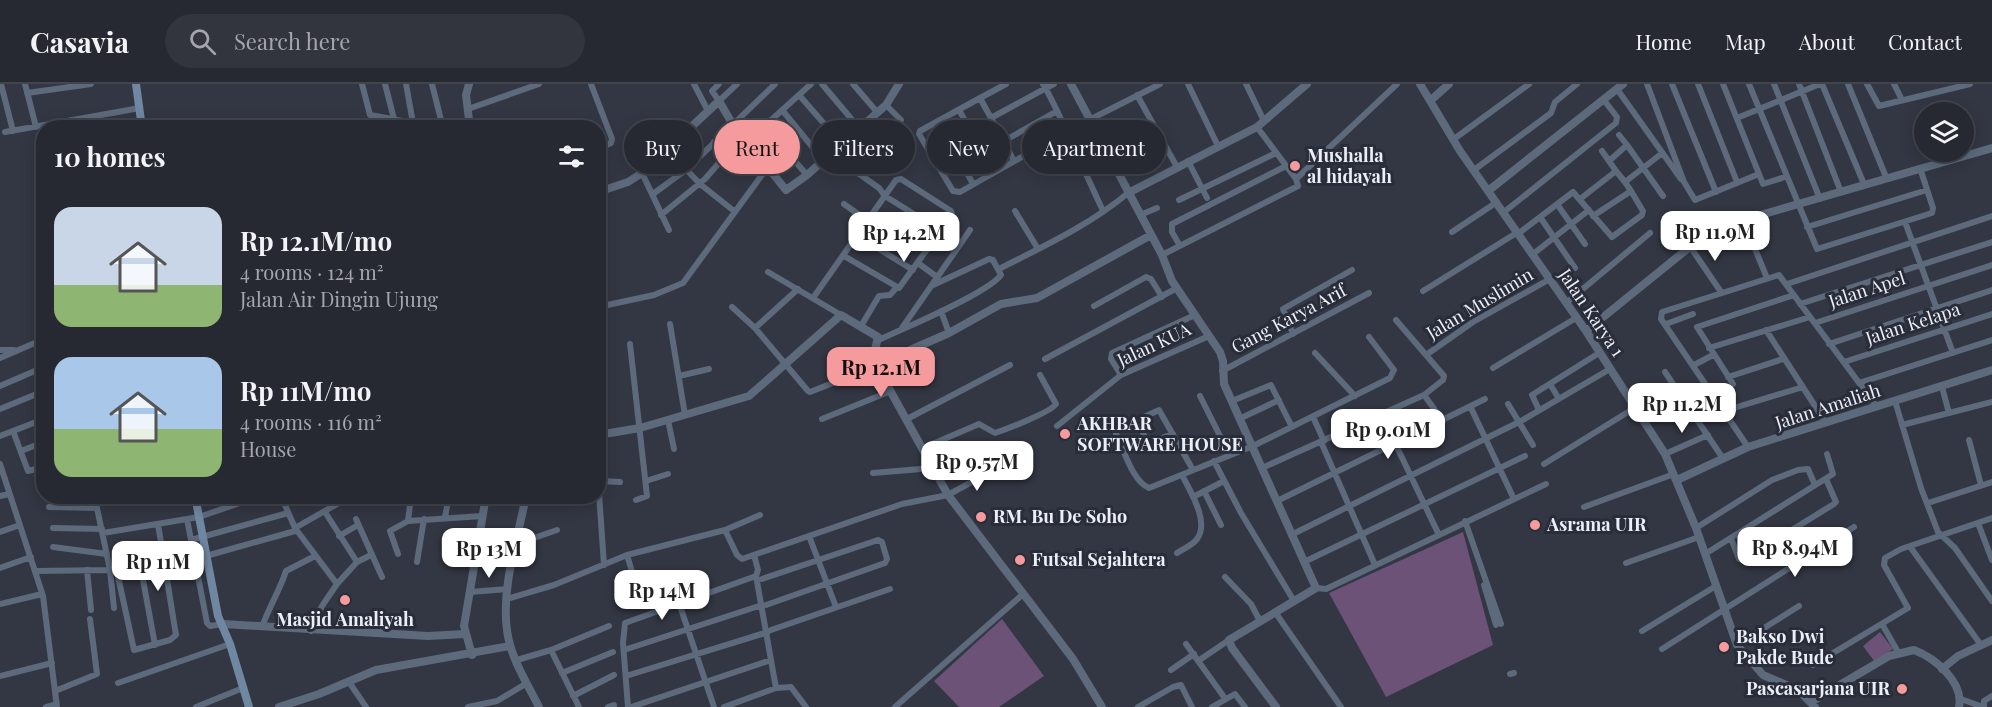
<!DOCTYPE html>
<meta charset="utf-8">
<style>
:root{--surface:#262932;--page:#32353e;--text:#f1f3f6;--muted:#a4a6ac;--line:#42454d;--accent:#f59b9d}
body{margin:0;font-family:"Playfair Display",serif;background:var(--page);color:var(--text);height:100vh;display:flex;flex-direction:column;font-size:22px;white-space:nowrap}
*{box-sizing:border-box;margin:0}
p{font-size:20px;color:var(--muted)}
.icon{flex:none;width:33px;height:33px;fill:none;stroke:currentColor;stroke-width:2;stroke-linecap:round;stroke-linejoin:round}
.map{position:relative;flex:1;overflow:hidden}
.side{position:absolute;left:36px;top:36px;width:570px;height:384px;display:flex;flex-direction:column;background:var(--surface);border-radius:24px;box-shadow:0 3px 15px #0003,0 0 0 2px var(--line)}
.side>*{flex:none}
.banner{position:absolute;left:624px;top:36px;width:570px;height:54px;display:flex;gap:12px}
.tools{position:absolute;left:1914px;top:18px;display:grid;gap:12px}
.tools a{display:grid;place-items:center;width:60px;height:60px;border-radius:50%;background:var(--surface);box-shadow:0 3px 15px #0003,0 0 0 2px var(--line);font-size:30px}
.price{position:absolute;translate:-50% -51px;padding:0 14px;border-radius:12px;background:#fff;color:#222;font-size:20px;line-height:39px;filter:drop-shadow(0 2px 3px #0008)}
.price::after{content:'';position:absolute;left:50%;top:36px;width:18px;height:14px;margin-left:-9px;background:inherit;clip-path:polygon(0 0,100% 0,50% 100%)}
.price.current{background:var(--accent);color:#111}
ul{padding:0;list-style:none}
li{display:flex;align-items:center;gap:18px;height:150px;padding:0 18px}
li span{display:grid;place-items:center;flex:none;width:168px;height:120px;border-radius:18px;color:#555}
li>.icon{margin-inline-start:auto}
span .icon{width:72px;height:72px;fill:#fffc;stroke-width:1}
li b{font-size:26px}
h2{display:flex;justify-content:space-between;align-items:center;height:72px;padding:0 18px;font-size:26px}
.pill{padding:0 21px;border-radius:27px;background:var(--surface);box-shadow:0 3px 15px #0003,0 0 0 2px var(--line);font-size:21px;line-height:54px}
.pill.current{background:var(--accent);color:#111}
header{display:flex;align-items:center;gap:36px;box-sizing:border-box;height:84px;padding:0 30px;background:var(--surface);border-bottom:2px solid var(--line)}
header strong{font-size:28px}
nav{display:flex;gap:33px;margin-inline-start:auto;font-size:21px}
.search{width:420px;height:54px;background:var(--page);display:flex;align-items:center;gap:15px;box-sizing:border-box;padding:0 21px;border-radius:33px;color:var(--muted);font-size:22px}
.map>svg:first-child{display:block}
.green{fill:#6b5276}
.lines{fill:none;stroke-linecap:round;stroke-linejoin:round}
.minor{stroke:#5c6a7c;stroke-width:6}
.tertiary{stroke:#5c6a7c;stroke-width:8}
.secondary{stroke:#7087a1;stroke-width:8}
.poi-dot{fill:#f59b9d;stroke:#292c39;stroke-width:2}
.labels{text-anchor:middle;stroke-width:6;stroke-linejoin:round;paint-order:stroke}
.poi-label{font-size:18px;font-weight:bold;fill:#ebeef6;stroke:#292c39;text-anchor:start}
.street-label{font-size:18px;fill:#ebeef6;stroke:#292c39}
</style>
<header>
<strong>Casavia</strong>
<div class="search"><svg class="icon" aria-label="search" viewBox="0 0 24 24"><circle cx="10" cy="10" r="6"/><path d="M15 15l6 6"/></svg>Search here</div>
<nav><a>Home</a><a>Map</a><a>About</a><a>Contact</a></nav>
</header>
<div class="map">
<svg width="1992" height="623" viewBox="0 0 1992 623">
<rect width="100%" height="100%" fill="#333743"/>
<!-- green -->
<path class="green" d="M1463,448L1493,561L1386,613L1329,509Z
M1002,535L1044,592L999,623H959L934,597Z
M1880,548L1893,565L1875,578L1863,562Z"/>
<g class="lines">
<!-- minor -->
<path class="minor" d="M1,0L13,47
M25,0L36,43
M362,0L370,31L413,39L406,0
M385,0L394,35
M432,0L443,44
M591,0L612,55L611,59L598,65
M694,0L708,27
M719,0L712,7L719,17L737,0
M822,0L859,44
M853,0L877,28
M1043,0C1052,15 1059,31 1066,46V48L960,108L953,107L919,50L920,47L980,14L991,34L1046,4L1054,0
M1188,0L1218,62
M1246,0L1264,37
M1647,0L1684,98L1695,116L1759,90
M1672,0L1716,108
M1698,0L1737,98
M1723,0L1763,100L1785,93
M1749,0L1817,165L1932,129L1933,124L1920,84
M1774,0L1820,115
M1799,0L1841,108
M1822,0L1864,100
M1848,0L1886,93
M1867,0L1879,22L1970,0
M1894,0L1902,16
M1617,5L1681,95
M27,9L91,0
M799,11L841,59
M1137,11L1177,83
M980,14L1006,0
M886,21L901,36
M468,25L539,0
M782,26L823,76
M959,26L994,88
M991,34L1014,77
M1737,34L1820,0
M1089,36L1160,0
M939,37L973,100
M372,38L374,44
M413,39L420,40L442,36
M765,43L807,91
M5,48L140,24
M851,50L870,71L854,86
M1619,51L1627,61
M1454,55L1529,0
M1004,57L1057,27
M747,58L811,0
M666,64L700,100L734,127
M834,65L848,82L879,104L885,112L941,147
M1602,67L1616,87
M1188,77L1207,114
M1609,77L1627,61L1663,112
M1474,86L1551,29L1555,18L1577,0
M642,89L669,146
M1086,90L1103,127
M1296,95L1397,0
M653,110L687,85L775,0
M1580,115L1616,87L1625,98
M1179,116L1276,69
M844,120L869,138
M1557,120L1585,160
M1015,127L1038,165
M1504,128L1616,39L1617,33L1603,15
M661,131L705,95L725,72V68L714,58
M1140,131L1157,124
M1593,132L1631,107L1625,98L1661,70
M1540,133L1575,184
M872,134L928,165
M1743,136L1767,194
M1905,138L1953,269
M1807,143L1927,106
M1452,148L1497,118
M1519,149L1573,108L1612,153L1642,131L1643,127L1631,107
M858,152L913,186
M1689,161L1721,208
M1180,162L1172,148V140L1286,82
M1533,170L1589,126
M1162,171L1298,102L1296,95L1257,43
M918,179L937,193
M999,185C1042,163 1090,141 1128,109
M768,188L841,231
M1787,200L1992,132
M1423,207L1518,148
M813,214L896,96L901,95L951,127L952,131L899,204L844,172
M1566,219L1650,149
M1800,220L1992,158
M1094,222L1146,193L1151,195L1162,213
M598,223L654,211L683,199L767,84
M732,223L755,244L808,307L810,308L838,297
M941,227L949,249
M1815,239L1992,181
M670,240L685,331
M1666,240L1693,230
M861,242L879,212L890,211L897,203
M755,244L798,205
M902,244L970,146
M1766,246L1826,339
M1293,250L1283,225L1352,186
M878,256C903,245 988,209 1001,191L993,176L989,175L931,202
M630,260L647,412L636,416
M1829,260L1992,206
M1709,264L1810,233
M0,266H14
M1315,269L1355,312
M1426,271L1473,238L1550,195
M0,274L44,255
M1045,275L1177,204
M1844,278L1992,230
M1694,281L1713,271
M1493,284L1576,234
M1222,287L1369,209
M1665,288L1722,373
M1121,291L1111,275L1112,269L1195,231
M679,292L709,285
M1728,293L1783,275
M1859,299L1992,256
M1550,300L1559,315
M1733,300L1697,243L1794,211
M0,302L44,283
M1942,303L1949,329
M1424,311L1443,337
M1200,312L1229,370
M1232,317L1271,301L1292,343
M1895,317L1921,404L1938,448L1955,464L1992,517
M1508,320L1533,361
M1471,324L1514,415
M0,325L44,307
M1539,326L1532,311L1599,269
M1724,327L1803,303
M1313,333L1324,357
M822,335L891,307
M907,335L1010,281
M1136,335L1147,357
M1239,335L1279,316
M668,336L674,365
M1902,341L1992,318
M1057,342L1121,291L1209,252
M1125,342L1159,326L1193,386
M13,347L28,387L44,383
M1116,350C1124,365 1132,397 1149,404L1253,362L1390,294L1394,286L1369,253
M0,352L44,335
M1969,356L1981,401
M1321,358L1375,481
M1395,359L1439,451
M1135,363L1173,350
M1748,363L1661,235L1662,228L1779,191L1877,323
M923,364L979,340L995,349C1007,345 1051,328 1056,320L1040,291
M21,367L44,358
M1665,370L1708,351
M1214,377L1241,429L1294,517
M0,380L43,512L57,623
M1544,380L1636,323
M1262,384L1424,311L1443,296L1444,292L1396,236
M873,389L933,384
M598,395L604,481
M599,397L620,398
M646,397L668,390
M39,403H44
M1204,407L1221,441
M0,412L9,410
M94,412L97,424
M281,412L295,444L337,500L322,522L311,547
M1193,413L1224,397
M1277,417L1485,315
M283,419L293,412
M1928,419L1992,398
M49,423L97,424L110,486L114,524
M1584,423L1674,390
M325,428L357,478
M445,433L449,412
M187,435L207,539L210,542L223,540
M356,435L382,493
M408,437L411,412
M1465,437L1501,540
M1978,439L1992,476
M158,440L176,551L170,556L134,566L116,483L120,479L163,468
M53,444L102,445
M1696,444L1772,396L1798,386L1808,385L1815,401
M725,446L760,431
M0,448L20,441
M103,449L199,433L260,412
M1291,451L1521,337L1610,285
M339,452L358,441
M809,452L836,523
M1731,454L1739,475L1743,476L1834,420L1836,418L1826,395
M191,456L288,429
M517,460L557,446
M53,463L107,470
M1911,464L1981,561
M1177,469C1183,465 1193,461 1197,455C1210,438 1190,407 1182,391
M398,470L390,447L408,437L482,432
M1705,470L1833,390L1827,370
M627,471L639,511
M754,471L758,486L756,492L776,604L791,603L806,623
M206,472L295,447V444L351,412
M139,474L155,561
M417,478L424,435
M1304,478L1525,372
M1626,479L1699,453
M0,484L31,473
M87,486L91,526
M36,487L110,486
M1225,493L1251,520L1260,537
M762,495L878,456L882,458L887,475L885,479L766,521
M337,500L357,478L371,471
M1484,501L1496,541
M1316,504L1326,505L1546,400
M470,508L508,505
M507,515L554,501L627,471L725,446L737,471L742,475L902,420L948,411L995,385
M679,519L714,623
M0,520L42,510
M1275,528L1341,623
M1882,540L1898,568
M262,543C269,523 280,506 286,487L315,472
M771,546L890,505
M1642,547L1716,502
M1186,560L1224,613
M1737,561L1799,522
M1662,565L1854,443
M551,566L579,623
M624,566L762,521
M517,576L551,566L609,542
M1198,577L1229,556
M1813,581L1908,524L1884,481L1885,474L1901,465L1992,434
M1171,586L1194,570
M562,589L613,568
M1510,590L1514,589
M0,592L52,579
M626,592L768,548
M349,598L366,623
M118,599L230,560
M55,607L97,590L90,535
M573,612L614,591
M1961,615L1983,623
M46,623L56,620
M196,623L243,604
M468,623L497,617L527,599
M608,623L614,621
M628,623L623,559L625,539L756,492
M631,623L771,576
M724,623L776,604
M895,623L1022,511
M1138,623L1173,603L1181,601L1192,623
M1212,623L1235,610L1245,623
M1984,623V617L1992,612"/>
<!-- tertiary -->
<path class="tertiary" d="M469,0L466,11L470,44
M1071,0L1162,171L1172,197L1220,268L1223,277L1224,300L1316,504L1229,556L1232,564L1276,623
M1420,0L1460,67L1586,247L1665,370L1696,444L1737,561L1763,591L1798,606L1815,623
M1431,16L1449,0
M1488,107L1623,0
M598,108L628,98L642,89L719,17L732,39L786,106L807,91L886,21L899,0
M1128,109L1257,43L1307,0
M1586,247L1712,145L1992,64
M876,281L949,249L1001,220L1037,214L1151,151
M598,351L640,344L749,312L841,231L878,253L874,270L876,281L948,411L1073,575L1102,623
M1677,396L1748,363L1992,286
M526,412C518,454 501,503 507,546C510,573 527,599 539,623
M223,540L428,552L465,550
M472,571L464,542L486,412
M1942,585L1958,572L1992,556
M1811,618L1889,572L1914,566C1935,574 1964,598 1959,623
M279,623L319,610L376,586L510,562"/>
<!-- secondary -->
<path class="secondary" d="M136,0L142,44
M195,412L218,532L230,560L249,623"/>
</g>
<!-- markers -->
<g class="poi-dot">
<circle cx="1295" cy="82" r="6"/>
<circle cx="1065" cy="350" r="6"/>
<circle cx="981" cy="433" r="6"/>
<circle cx="1535" cy="441" r="6"/>
<circle cx="1020" cy="476" r="6"/>
<circle cx="345" cy="516" r="6"/>
<circle cx="1724" cy="563" r="6"/>
<circle cx="1902" cy="605" r="6"/>
</g>
<g class="labels">
<!-- poi labels -->
<g class="poi-label">
<text x="1307" y="78">Mushalla<tspan x="1307" dy="21">al hidayah</tspan></text>
<text x="1077" y="346">AKHBAR<tspan x="1077" dy="21">SOFTWARE HOUSE</tspan></text>
<text x="993" y="439">RM. Bu De Soho</text>
<text x="1547" y="447">Asrama UIR</text>
<text x="1032" y="482">Futsal Sejahtera</text>
<text x="345" y="542" text-anchor="middle">Masjid Amaliyah</text>
<text x="1736" y="559">Bakso Dwi<tspan x="1736" dy="21">Pakde Bude</tspan></text>
<text x="1890" y="611" text-anchor="end">Pascasarjana UIR</text>
</g>
<!-- street labels -->
<g class="street-label">
<text transform="translate(1867 206) rotate(-18)" y="6">Jalan Apel</text>
<text transform="translate(1480 220) rotate(-31)" y="6">Jalan Muslimin</text>
<text transform="translate(1591 229) rotate(56)" y="6">Jalan Karya 1</text>
<text transform="translate(1289 235) rotate(-28)" y="6">Gang Karya Arif</text>
<text transform="translate(1913 240) rotate(-18)" y="6">Jalan Kelapa</text>
<text transform="translate(1154 261) rotate(-25)" y="6">Jalan KUA</text>
<text transform="translate(1828 323) rotate(-18)" y="6">Jalan Amaliah</text>
</g>
</g>
</svg>
<div class="tools">
<a><svg class="icon" aria-label="layers" viewBox="0 0 24 24"><path d="M12 4l9 5-9 5-9-5zM3 14l9 5 9-5"/></svg></a>
</div>
<b class="price" style="left:1715px;top:178px">Rp 11.9M</b>
<b class="price" style="left:904px;top:179px">Rp 14.2M</b>
<b class="price current" style="left:881px;top:314px">Rp 12.1M</b>
<b class="price" style="left:1682px;top:350px">Rp 11.2M</b>
<b class="price" style="left:1388px;top:376px">Rp 9.01M</b>
<b class="price" style="left:977px;top:408px">Rp 9.57M</b>
<b class="price" style="left:1795px;top:494px">Rp 8.94M</b>
<b class="price" style="left:489px;top:495px">Rp 13M</b>
<b class="price" style="left:158px;top:508px">Rp 11M</b>
<b class="price" style="left:662px;top:537px">Rp 14M</b>
<div class="banner">
<a class="pill">Buy</a>
<a class="pill current">Rent</a>
<a class="pill">Filters</a>
<a class="pill">New</a>
<a class="pill">Apartment</a>
</div>
<section class="side">
<h2>10 homes<svg class="icon" aria-label="filters" viewBox="0 0 24 24"><path d="M4 7h16M4 17h16"/><circle cx="9" cy="7" r="2"/><circle cx="15" cy="17" r="2"/></svg></h2>
<ul>
<li><span style="background:linear-gradient(#c9d6e8 65%,#8fb573 0)"><svg class="icon" aria-label="home" viewBox="0 0 24 24"><path d="M3 11l9-7 9 7M6 9v11h12V9"/></svg></span><div><b>Rp 12.1M/mo</b><p>4 rooms · 124 m²</p><p>Jalan Air Dingin Ujung</p></div></li>
<li><span style="background:linear-gradient(#a9c7e8 60%,#8fb573 0)"><svg class="icon" aria-label="home" viewBox="0 0 24 24"><path d="M3 11l9-7 9 7M6 9v11h12V9"/></svg></span><div><b>Rp 11M/mo</b><p>4 rooms · 116 m²</p><p>House</p></div></li>
</ul>
</section>
</div>
